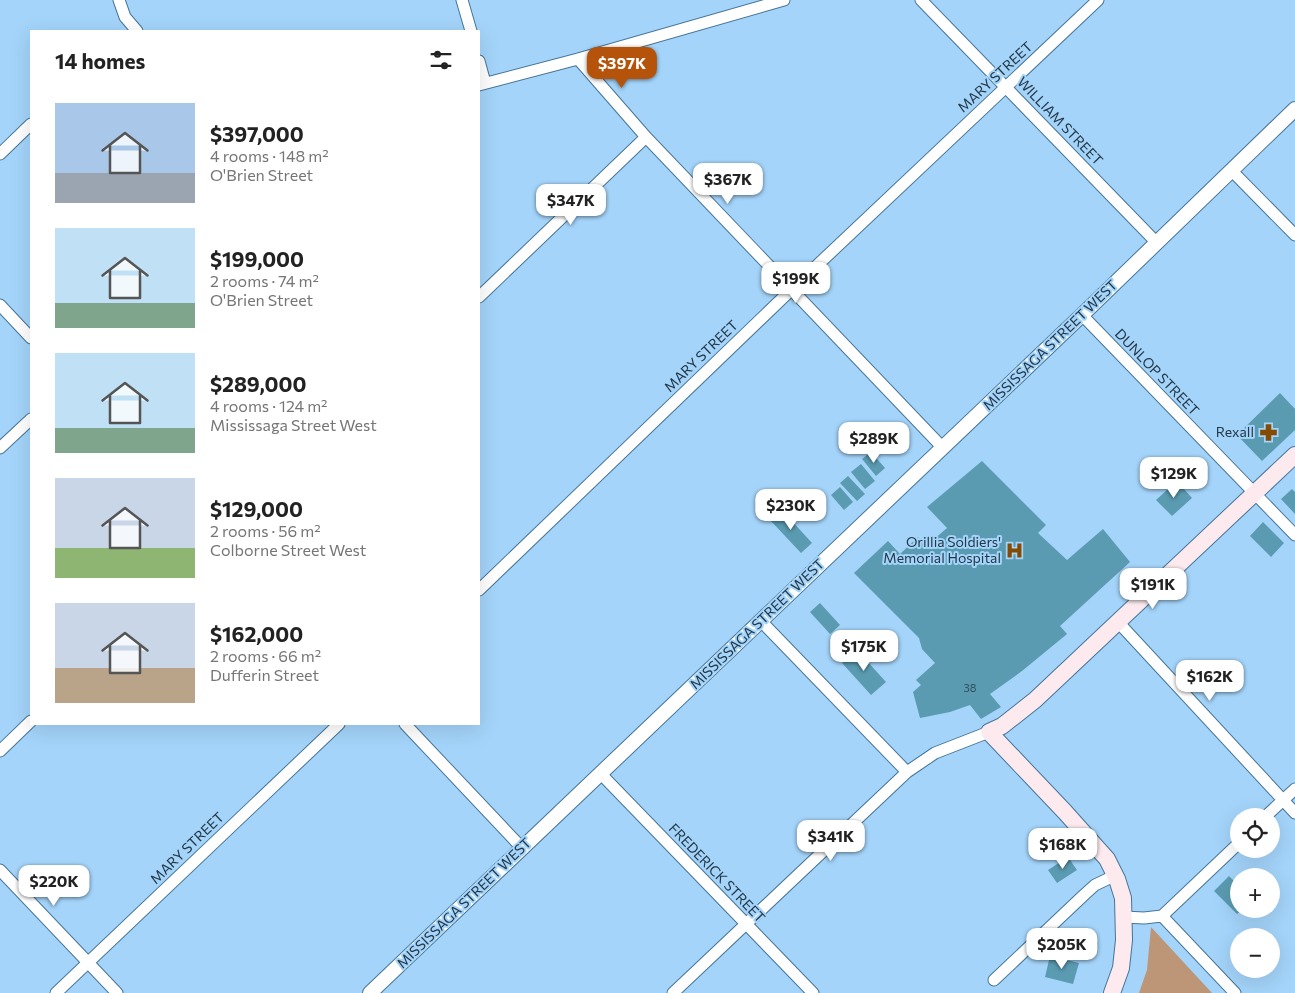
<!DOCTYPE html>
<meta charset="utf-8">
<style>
:root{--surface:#fff;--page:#f6f6f6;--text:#222;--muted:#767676;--accent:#b45309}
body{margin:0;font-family:Commissioner,sans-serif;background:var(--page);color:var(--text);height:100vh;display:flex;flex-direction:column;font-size:19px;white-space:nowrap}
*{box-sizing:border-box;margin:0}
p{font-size:16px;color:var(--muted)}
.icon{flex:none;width:28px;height:28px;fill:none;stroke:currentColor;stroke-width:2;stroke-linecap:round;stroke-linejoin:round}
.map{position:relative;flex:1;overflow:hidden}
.details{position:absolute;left:30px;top:30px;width:450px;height:695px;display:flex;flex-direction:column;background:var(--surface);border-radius:0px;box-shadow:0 5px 20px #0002}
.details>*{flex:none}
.tools{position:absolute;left:1230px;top:808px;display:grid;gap:10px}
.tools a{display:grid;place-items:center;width:50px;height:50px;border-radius:50%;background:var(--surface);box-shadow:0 5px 20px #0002;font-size:25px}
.price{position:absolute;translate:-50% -42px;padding:0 11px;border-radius:10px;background:#fff;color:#222;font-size:16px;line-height:32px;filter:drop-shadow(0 1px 2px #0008)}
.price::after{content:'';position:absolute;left:50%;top:30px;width:15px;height:11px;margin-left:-8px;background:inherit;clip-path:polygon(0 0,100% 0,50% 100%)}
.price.on{background:var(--accent);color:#fff}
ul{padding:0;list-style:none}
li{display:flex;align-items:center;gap:15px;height:125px;padding:0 25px}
li span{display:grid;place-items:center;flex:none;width:140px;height:100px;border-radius:0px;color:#555}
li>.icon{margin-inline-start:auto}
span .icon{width:60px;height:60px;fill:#fffc;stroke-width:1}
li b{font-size:21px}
h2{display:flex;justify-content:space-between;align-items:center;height:60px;padding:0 25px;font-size:21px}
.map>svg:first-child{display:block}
.green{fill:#bc9676}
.building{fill:#5a9bb1}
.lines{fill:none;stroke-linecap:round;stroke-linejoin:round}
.minor-casing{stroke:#477597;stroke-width:13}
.tertiary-casing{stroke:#477597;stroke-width:16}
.secondary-casing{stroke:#477597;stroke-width:18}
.minor{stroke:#fff;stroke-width:11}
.tertiary{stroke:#fff;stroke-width:14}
.secondary{stroke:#fceaee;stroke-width:16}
.labels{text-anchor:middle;stroke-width:4;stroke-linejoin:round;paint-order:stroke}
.number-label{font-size:11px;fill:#315061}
.street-label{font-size:14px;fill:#233746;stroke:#a4d4fa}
.poi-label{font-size:14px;fill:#233746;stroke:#a4d4fa;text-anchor:end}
</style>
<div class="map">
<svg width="1295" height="993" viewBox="0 0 1295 993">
<rect width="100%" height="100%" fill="#a4d4fa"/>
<!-- green -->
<path class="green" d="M1151,927L1212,993H1139L1147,970Z"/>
<!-- building -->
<path class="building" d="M1280,393L1295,409V430L1262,461L1237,435Z
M871,452L885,468L876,476L862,459Z
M982,461L1046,525L1038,533L1067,560L1103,529L1130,562L1060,626L1067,634L1022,671L990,694L1001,707L981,719L970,705L950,712L920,718L913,692L921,685L916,680L935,663L922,649L919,638L854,573L888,541L900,554L918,537L926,546L947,528L927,507Z
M861,464L875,481L865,489L851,472Z
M848,476L865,494L857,501L840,483Z
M1177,481L1192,498L1172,516L1156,500Z
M840,487L853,502L844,510L831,495Z
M1292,489L1295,492V514L1281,499Z
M781,509L812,543L801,553L770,520Z
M1263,522L1284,543L1271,557L1250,536Z
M820,603L840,625L830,634L810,612Z
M857,650L886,682L871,695L842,663Z
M1057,831L1067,843L1050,858L1040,847Z
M1068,857L1077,870L1057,883L1048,870Z
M1229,876L1239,886V909H1243L1237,914L1214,891Z
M1050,956L1079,963L1073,984L1045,977Z"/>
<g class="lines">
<defs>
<path id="minor" d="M119,0L125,17L137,31
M462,0L471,31
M921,0L1156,242
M578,59L646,137L943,448
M479,61L485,83
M479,85L578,59L784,0
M0,154L31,124
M1231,170L1295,235
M479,297L646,137
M0,305L31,338
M1082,315L1295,535
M0,448L31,419
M479,590L791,290L1098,0
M761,621L907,772
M1118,622L1295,813
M405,724L522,848
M0,751L31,721
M600,773L813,993
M1266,816L1295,789
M0,870L117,993
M1162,916L1235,993
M1162,916L1239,843
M1124,917L1144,918L1162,916
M994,980L1085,894L1095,885L1116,875
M56,993L339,724
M673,993L907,772L935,753L989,732"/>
<path id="tertiary" d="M370,993L1082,315L1295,109"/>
<path id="secondary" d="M1112,993L1121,968L1124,940L1123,898L1117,879L1107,859L1065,812L989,732L1002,726L1035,700L1295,455"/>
</defs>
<!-- minor casing -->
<use href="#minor" class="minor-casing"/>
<!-- tertiary casing -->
<use href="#tertiary" class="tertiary-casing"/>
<!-- secondary casing -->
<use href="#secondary" class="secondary-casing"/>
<!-- minor -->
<use href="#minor" class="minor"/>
<!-- tertiary -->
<use href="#tertiary" class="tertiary"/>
<!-- secondary -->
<use href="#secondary" class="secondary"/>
</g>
<!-- icons -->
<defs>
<symbol id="pharmacy-bare" viewBox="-9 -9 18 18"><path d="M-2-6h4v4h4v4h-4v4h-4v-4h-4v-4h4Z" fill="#854b01" stroke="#a4d4fa" stroke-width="2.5" paint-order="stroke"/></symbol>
<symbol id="hospital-bare" viewBox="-9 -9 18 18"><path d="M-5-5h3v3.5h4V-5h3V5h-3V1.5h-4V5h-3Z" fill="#854b01" stroke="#a4d4fa" stroke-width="2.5" paint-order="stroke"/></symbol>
</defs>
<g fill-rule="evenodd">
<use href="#pharmacy-bare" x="1256" y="420" width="25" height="25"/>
<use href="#hospital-bare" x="1002" y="538" width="25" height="25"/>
</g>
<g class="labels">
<!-- number labels -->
<g class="number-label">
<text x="970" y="692">38</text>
</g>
<!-- street labels -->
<g class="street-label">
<text transform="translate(995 77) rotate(-43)" y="5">MARY STREET</text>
<text transform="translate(1060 121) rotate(46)" y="5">WILLIAM STREET</text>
<text transform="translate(1050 345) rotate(-44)" y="5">MISSISSAGA STREET WEST</text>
<text transform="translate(701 356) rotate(-44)" y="5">MARY STREET</text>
<text transform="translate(1157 372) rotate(46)" y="5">DUNLOP STREET</text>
<text transform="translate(757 624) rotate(-44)" y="5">MISSISSAGA STREET WEST</text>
<text transform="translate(187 848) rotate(-44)" y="5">MARY STREET</text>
<text transform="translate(717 873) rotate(46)" y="5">FREDERICK STREET</text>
<text transform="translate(464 903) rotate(-44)" y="5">MISSISSAGA STREET WEST</text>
</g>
<!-- poi labels -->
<g class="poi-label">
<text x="1254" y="437">Rexall</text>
<text x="1001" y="547">Orillia Soldiers'<tspan x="1001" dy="16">Memorial Hospital</tspan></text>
</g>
</g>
</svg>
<div class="tools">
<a><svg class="icon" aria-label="locate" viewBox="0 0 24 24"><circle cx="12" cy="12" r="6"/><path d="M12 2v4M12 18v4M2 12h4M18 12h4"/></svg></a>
<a>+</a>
<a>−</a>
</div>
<b class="price on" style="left:622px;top:89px">$397K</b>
<b class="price" style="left:728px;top:205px">$367K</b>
<b class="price" style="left:571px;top:226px">$347K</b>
<b class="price" style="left:796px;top:304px">$199K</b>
<b class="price" style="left:874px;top:464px">$289K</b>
<b class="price" style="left:1174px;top:499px">$129K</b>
<b class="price" style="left:791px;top:531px">$230K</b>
<b class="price" style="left:1153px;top:610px">$191K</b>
<b class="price" style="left:864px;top:672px">$175K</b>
<b class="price" style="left:1210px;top:702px">$162K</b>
<b class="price" style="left:831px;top:862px">$341K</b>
<b class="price" style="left:1063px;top:870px">$168K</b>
<b class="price" style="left:54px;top:907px">$220K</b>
<b class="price" style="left:1062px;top:970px">$205K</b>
<section class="details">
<h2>14 homes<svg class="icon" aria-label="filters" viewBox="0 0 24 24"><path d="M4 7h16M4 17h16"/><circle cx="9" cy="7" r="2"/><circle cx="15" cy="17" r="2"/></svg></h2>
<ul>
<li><span style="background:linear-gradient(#a9c7e8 70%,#9aa5b1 0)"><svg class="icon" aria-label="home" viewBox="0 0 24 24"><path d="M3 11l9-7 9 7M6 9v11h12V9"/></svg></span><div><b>$397,000</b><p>4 rooms · 148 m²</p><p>O'Brien Street</p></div></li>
<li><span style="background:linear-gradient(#bfe0f5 75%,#7fa58c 0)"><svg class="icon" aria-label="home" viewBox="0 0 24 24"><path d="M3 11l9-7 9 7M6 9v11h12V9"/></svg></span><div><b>$199,000</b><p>2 rooms · 74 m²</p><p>O'Brien Street</p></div></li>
<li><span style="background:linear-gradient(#bfe0f5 75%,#7fa58c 0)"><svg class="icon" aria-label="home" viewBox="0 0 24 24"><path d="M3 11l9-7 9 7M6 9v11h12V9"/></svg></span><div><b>$289,000</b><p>4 rooms · 124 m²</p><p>Mississaga Street West</p></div></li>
<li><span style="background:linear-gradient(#c9d6e8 70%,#8fb573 0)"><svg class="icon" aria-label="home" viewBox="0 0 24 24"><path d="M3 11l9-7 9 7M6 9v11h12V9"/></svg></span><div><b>$129,000</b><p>2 rooms · 56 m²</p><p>Colborne Street West</p></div></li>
<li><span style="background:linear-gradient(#c9d6e8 65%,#b9a48a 0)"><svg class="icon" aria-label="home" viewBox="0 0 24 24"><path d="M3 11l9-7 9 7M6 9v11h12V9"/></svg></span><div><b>$162,000</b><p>2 rooms · 66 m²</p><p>Dufferin Street</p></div></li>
</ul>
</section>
</div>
